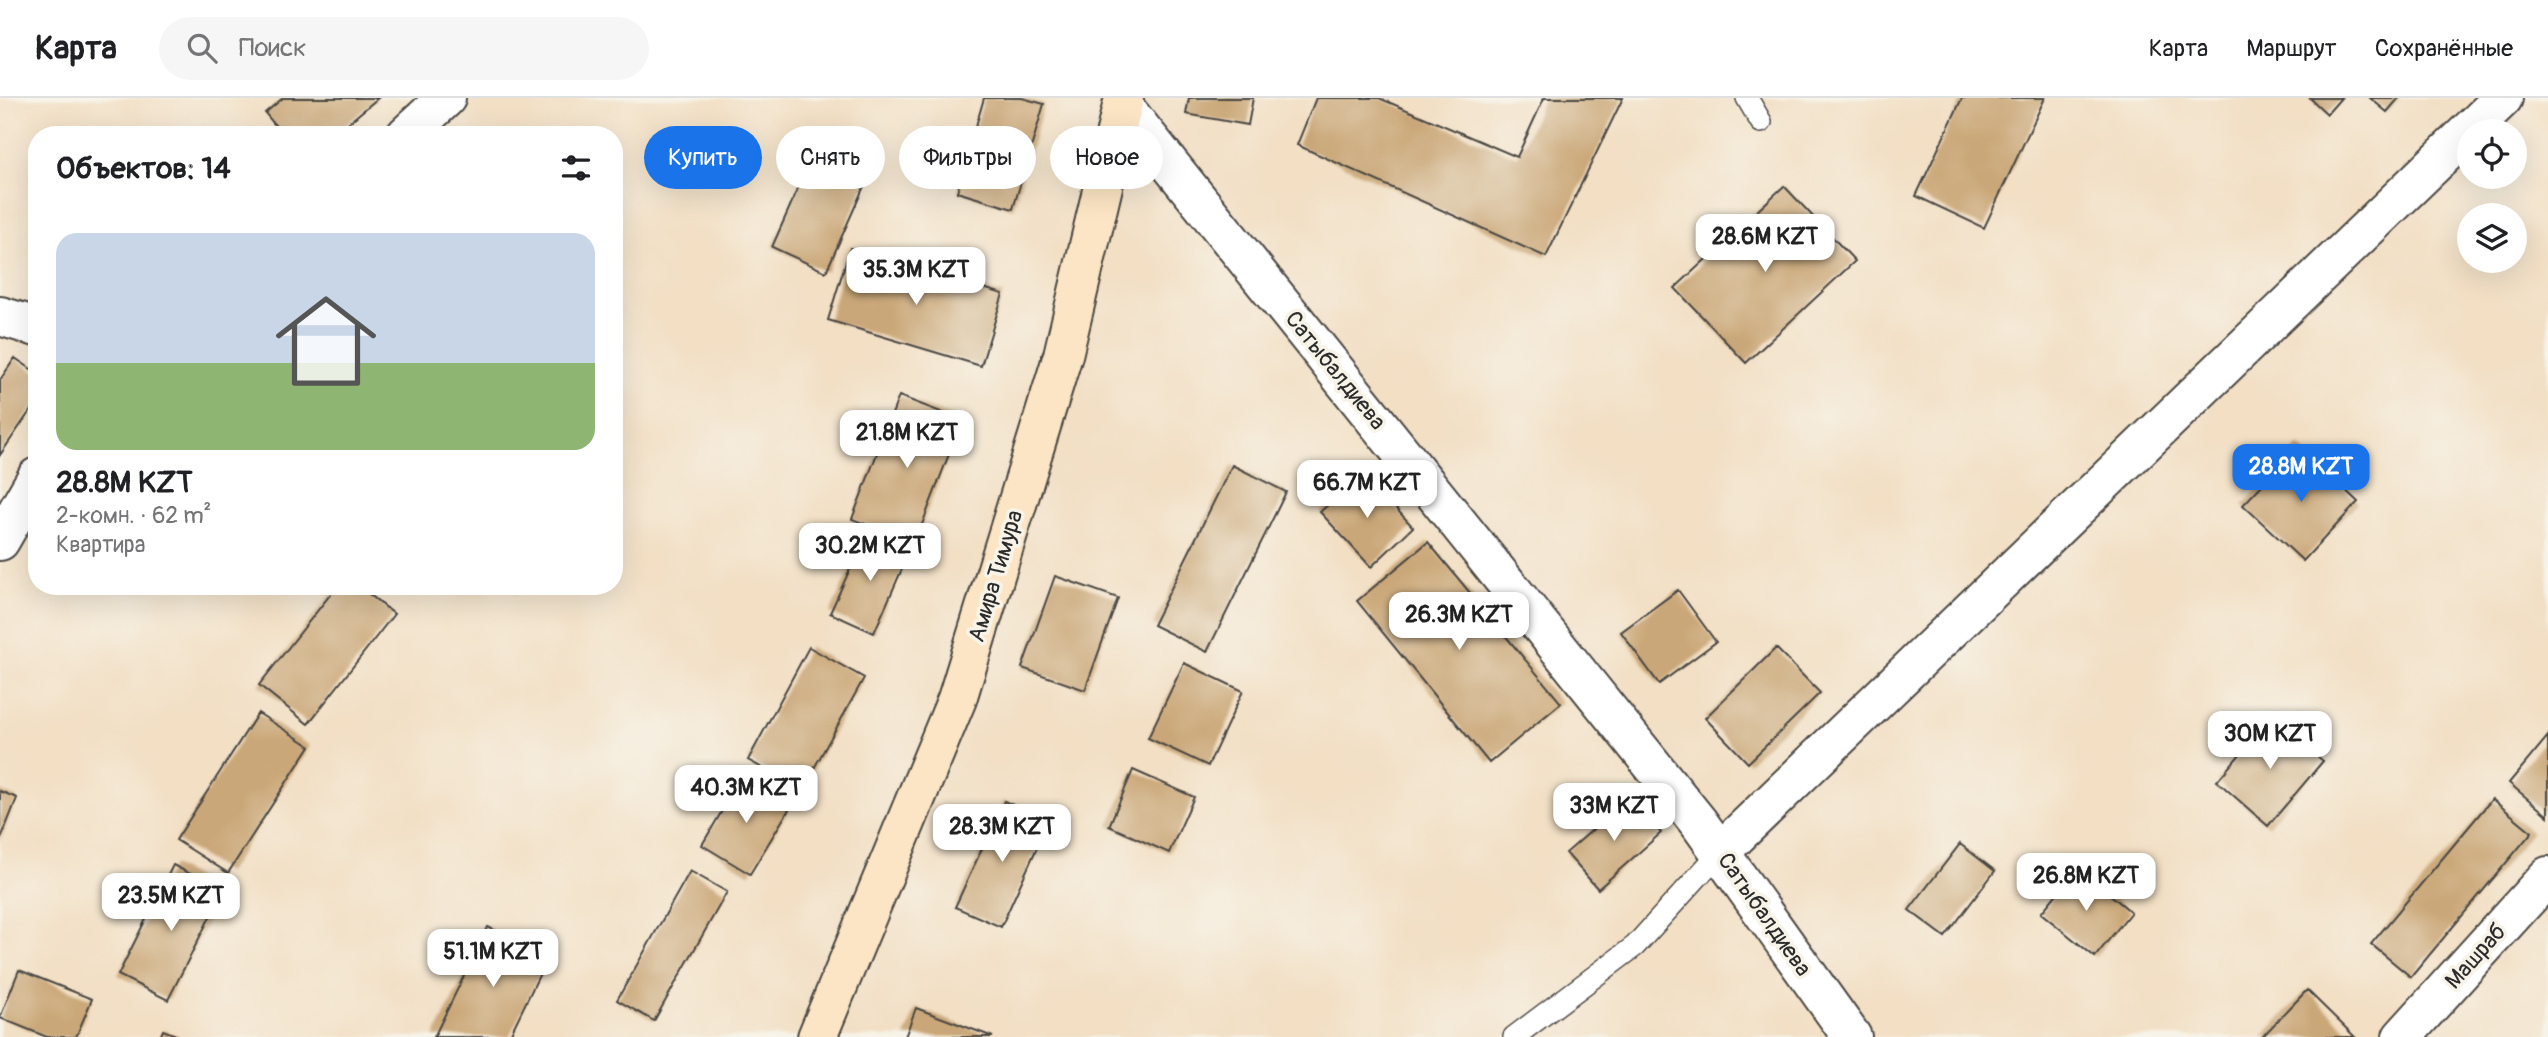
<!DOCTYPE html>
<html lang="ru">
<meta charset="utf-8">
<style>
:root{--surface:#fff;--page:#f6f6f6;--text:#202124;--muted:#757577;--line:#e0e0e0;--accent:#1a73e8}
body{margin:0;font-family:Pangolin,sans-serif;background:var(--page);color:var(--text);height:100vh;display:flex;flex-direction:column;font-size:26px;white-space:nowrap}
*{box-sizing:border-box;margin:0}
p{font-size:23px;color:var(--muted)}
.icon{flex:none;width:38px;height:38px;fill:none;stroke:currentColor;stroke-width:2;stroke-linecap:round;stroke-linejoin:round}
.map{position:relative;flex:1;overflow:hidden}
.drawer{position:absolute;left:28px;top:28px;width:595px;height:469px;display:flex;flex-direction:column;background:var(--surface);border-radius:28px;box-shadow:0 7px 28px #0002}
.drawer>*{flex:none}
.banner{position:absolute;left:644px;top:28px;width:665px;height:63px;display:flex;gap:14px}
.fabs{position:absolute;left:2457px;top:21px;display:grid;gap:14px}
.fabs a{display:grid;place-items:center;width:70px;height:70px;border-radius:50%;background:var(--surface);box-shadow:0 7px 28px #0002;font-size:35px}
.price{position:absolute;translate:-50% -60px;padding:0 16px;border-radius:14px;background:#fff;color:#222;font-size:23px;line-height:46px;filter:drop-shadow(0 2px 4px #0008)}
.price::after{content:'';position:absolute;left:50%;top:42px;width:21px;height:16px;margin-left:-10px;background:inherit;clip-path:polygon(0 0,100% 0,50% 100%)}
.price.on{background:var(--accent);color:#fff}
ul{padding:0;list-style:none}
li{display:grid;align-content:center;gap:14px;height:371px;padding:0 28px}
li+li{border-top:2px solid var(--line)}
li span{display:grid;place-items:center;height:217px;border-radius:21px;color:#555}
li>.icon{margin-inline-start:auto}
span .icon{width:126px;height:126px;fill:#fffc;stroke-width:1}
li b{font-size:30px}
h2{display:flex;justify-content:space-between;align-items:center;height:84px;padding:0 28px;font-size:30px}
.pill{padding:0 24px;border-radius:32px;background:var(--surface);box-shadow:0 7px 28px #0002;font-size:24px;line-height:63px}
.pill.on{background:var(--accent);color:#fff}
header{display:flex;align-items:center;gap:42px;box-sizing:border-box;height:98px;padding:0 35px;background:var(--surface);border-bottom:2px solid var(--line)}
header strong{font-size:33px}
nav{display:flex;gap:38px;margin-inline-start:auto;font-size:24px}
.search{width:490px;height:63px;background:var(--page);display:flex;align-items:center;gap:18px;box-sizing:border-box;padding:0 24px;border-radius:38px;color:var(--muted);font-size:26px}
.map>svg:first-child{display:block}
.building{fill:#caa778}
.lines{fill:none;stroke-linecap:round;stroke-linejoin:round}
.lane-casing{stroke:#494642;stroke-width:24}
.street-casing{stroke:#494642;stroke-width:42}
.secondary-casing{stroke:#494642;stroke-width:42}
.lane{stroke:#fff;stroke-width:21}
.street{stroke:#fff;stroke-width:38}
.secondary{stroke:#fce5c4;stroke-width:38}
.labels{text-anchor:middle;stroke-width:7;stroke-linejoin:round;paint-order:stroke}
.street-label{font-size:23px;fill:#2b2b2b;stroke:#f7f3e8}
</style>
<header>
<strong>Карта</strong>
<div class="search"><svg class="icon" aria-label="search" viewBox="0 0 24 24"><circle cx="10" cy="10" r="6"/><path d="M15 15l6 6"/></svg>Поиск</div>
<nav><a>Карта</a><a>Маршрут</a><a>Сохранённые</a></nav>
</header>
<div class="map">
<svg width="2548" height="939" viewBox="0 0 2548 939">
<rect width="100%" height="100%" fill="#f7f3e8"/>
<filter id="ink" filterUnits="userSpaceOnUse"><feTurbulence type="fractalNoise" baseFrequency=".0143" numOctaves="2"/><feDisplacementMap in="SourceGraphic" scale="14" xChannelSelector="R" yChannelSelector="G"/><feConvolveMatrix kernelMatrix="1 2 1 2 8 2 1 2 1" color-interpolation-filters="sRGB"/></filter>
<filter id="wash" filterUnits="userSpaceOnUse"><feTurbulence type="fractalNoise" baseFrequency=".00686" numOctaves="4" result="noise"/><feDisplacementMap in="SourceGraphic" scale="28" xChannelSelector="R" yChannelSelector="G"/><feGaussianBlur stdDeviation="1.57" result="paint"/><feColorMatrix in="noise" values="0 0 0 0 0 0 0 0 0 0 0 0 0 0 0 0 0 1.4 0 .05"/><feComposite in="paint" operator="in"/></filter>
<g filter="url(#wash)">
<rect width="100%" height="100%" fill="#f2dfc4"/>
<g id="blocks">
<!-- building -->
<path class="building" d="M283,0H378L334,37H283L265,15Z
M984,0H1022L1044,6L1013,111L957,94Z
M1189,0H1253L1248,27L1186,16Z
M1316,0H1379L1517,59L1544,0H1623L1546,159L1297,47Z
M1962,0H2045L1984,130L1916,98Z
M2310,0H2341L2327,16Z
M2370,0H2399L2387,14Z
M815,52L869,77L826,174L772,149Z
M1784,88L1855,163L1746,265L1675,190Z
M850,150L1003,196L981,268L828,222Z
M15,260L37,275V303L0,357V282Z
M899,298L962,322L915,445L852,421Z
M2299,348L2358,404L2303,463L2243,407Z
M1232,367L1286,394L1207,554L1153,527Z
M1363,375L1413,429L1371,469L1320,414Z
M866,436L909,455L874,535L830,515Z
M1428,444L1561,605L1489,665L1357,503Z
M1055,478L1118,500L1085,592L1022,570Z
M337,488H359L394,516L308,626L259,587Z
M1678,492L1716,544L1659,586L1621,534Z
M809,549L864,580L802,692L748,662Z
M1776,550L1820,595L1748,665L1705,620Z
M1184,565L1243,593L1208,668L1148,640Z
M258,615L310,648L228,775L176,742Z
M2272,619L2323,663L2268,728L2217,683Z
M2548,638V718L2509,685Z
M1133,672L1194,699L1169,755L1109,728Z
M742,679L791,708L750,776L702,747Z
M0,693L17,700L0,743Z
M1630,699L1661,735L1598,791L1566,755Z
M2492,701L2532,734L2411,879L2371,846Z
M1004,703L1049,723L1001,829L955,809Z
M1960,746L1995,773L1945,839L1909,812Z
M173,767L223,793L168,902L118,877Z
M2078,770L2131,814L2095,859L2041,815Z
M690,773L727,794L654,923L617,902Z
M488,829L548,859L509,939H434Z
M19,872L92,901L76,939H47L0,920Z
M2307,892L2355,939H2262Z
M916,910L993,939H905Z
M163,932L181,939H160Z"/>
</g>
</g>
<g filter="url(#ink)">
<use href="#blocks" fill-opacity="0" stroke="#494642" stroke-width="2"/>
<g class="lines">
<defs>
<path id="lane" d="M1747,0L1761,24
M1514,939L1635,848L1721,753"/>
<path id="street" d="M1123,8L1699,725L1852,939
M406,37L446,0
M0,218L37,229
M0,443L37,379
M1721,753L2503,0
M2402,939L2548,778"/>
<path id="secondary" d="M817,939L957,601L1063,257L1124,0"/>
</defs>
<!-- lane casing -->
<use href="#lane" class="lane-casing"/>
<!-- street casing -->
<use href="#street" class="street-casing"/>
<!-- secondary casing -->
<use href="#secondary" class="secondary-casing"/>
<!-- lane -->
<use href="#lane" class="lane"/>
<!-- street -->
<use href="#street" class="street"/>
<!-- secondary -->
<use href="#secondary" class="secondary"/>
</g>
</g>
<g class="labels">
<!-- street labels -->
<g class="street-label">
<text transform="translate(1336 272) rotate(51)" y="8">Сатыбалдиева</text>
<text transform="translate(995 478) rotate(-73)" y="8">Амира Тимура</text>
<text transform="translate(1765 816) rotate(55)" y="8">Сатыбалдиева</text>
<text transform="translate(2475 858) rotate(-48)" y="8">Машраб</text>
</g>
</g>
</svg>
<div class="fabs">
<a><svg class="icon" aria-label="locate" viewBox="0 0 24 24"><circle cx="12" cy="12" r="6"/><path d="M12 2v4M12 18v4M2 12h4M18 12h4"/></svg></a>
<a><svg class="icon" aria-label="layers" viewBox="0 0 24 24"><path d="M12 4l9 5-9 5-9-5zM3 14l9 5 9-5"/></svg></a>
</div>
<b class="price" style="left:1765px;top:176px">28.6M KZT</b>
<b class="price" style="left:916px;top:209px">35.3M KZT</b>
<b class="price" style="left:907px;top:372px">21.8M KZT</b>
<b class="price on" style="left:2301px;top:406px">28.8M KZT</b>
<b class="price" style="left:1367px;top:422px">66.7M KZT</b>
<b class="price" style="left:870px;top:485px">30.2M KZT</b>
<b class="price" style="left:1459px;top:554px">26.3M KZT</b>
<b class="price" style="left:2270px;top:673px">30M KZT</b>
<b class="price" style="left:746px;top:727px">40.3M KZT</b>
<b class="price" style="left:1614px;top:745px">33M KZT</b>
<b class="price" style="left:1002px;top:766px">28.3M KZT</b>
<b class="price" style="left:2086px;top:815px">26.8M KZT</b>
<b class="price" style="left:171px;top:835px">23.5M KZT</b>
<b class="price" style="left:493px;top:891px">51.1M KZT</b>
<div class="banner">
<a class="pill on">Купить</a>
<a class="pill">Снять</a>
<a class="pill">Фильтры</a>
<a class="pill">Новое</a>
</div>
<section class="drawer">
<h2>Объектов: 14<svg class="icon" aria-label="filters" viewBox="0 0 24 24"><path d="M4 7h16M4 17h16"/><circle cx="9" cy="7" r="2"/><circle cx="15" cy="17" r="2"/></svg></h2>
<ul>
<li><span style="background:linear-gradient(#c9d6e8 60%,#8fb573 0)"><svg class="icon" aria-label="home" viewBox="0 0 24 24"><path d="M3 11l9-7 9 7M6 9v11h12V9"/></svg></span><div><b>28.8M KZT</b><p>2-комн. · 62 m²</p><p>Квартира</p></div></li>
</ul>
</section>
</div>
